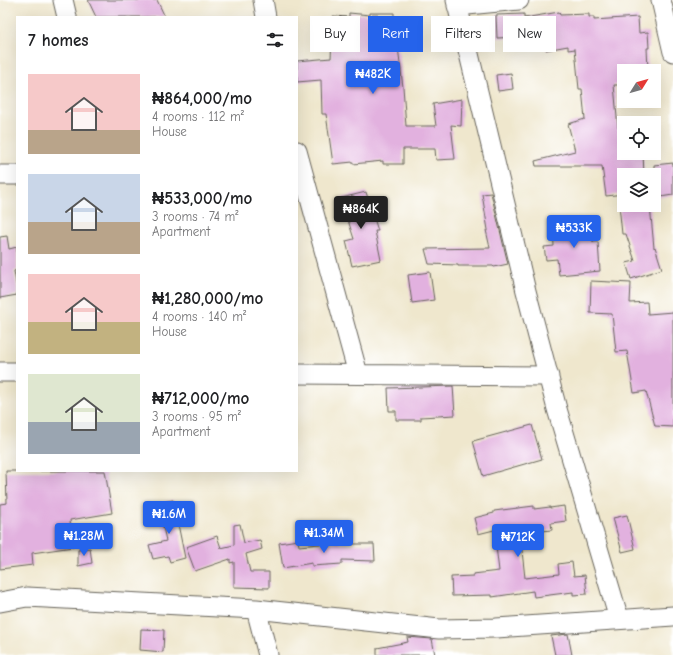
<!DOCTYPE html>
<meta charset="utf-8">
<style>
:root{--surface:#fff;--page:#f6f6f6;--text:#202124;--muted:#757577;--accent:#2563eb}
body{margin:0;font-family:"Comic Neue",sans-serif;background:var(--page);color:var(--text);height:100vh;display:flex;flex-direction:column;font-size:15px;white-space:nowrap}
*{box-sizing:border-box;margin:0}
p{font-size:13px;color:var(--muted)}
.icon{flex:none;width:22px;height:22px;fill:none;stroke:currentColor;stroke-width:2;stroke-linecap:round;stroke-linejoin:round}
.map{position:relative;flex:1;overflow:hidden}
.sheet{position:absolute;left:16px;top:16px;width:282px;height:456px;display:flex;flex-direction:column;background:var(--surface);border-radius:0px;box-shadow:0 4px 16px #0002}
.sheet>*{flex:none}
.hud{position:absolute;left:310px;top:16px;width:303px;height:36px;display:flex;gap:8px}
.needle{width:26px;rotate:53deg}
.fabs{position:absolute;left:617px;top:64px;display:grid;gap:8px}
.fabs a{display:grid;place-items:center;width:44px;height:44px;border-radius:0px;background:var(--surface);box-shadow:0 4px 16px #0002;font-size:20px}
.price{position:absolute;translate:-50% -34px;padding:0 9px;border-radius:4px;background:var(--accent);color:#fff;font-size:13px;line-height:26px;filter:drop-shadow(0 1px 2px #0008)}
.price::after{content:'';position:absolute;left:50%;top:24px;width:12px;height:9px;margin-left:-6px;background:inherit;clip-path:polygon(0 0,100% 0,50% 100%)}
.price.current{background:#222;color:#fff}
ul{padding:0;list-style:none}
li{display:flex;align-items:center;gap:12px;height:100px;padding:0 12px}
li span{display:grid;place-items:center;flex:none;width:112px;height:80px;border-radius:0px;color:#555}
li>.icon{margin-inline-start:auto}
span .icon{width:48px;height:48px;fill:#fffc;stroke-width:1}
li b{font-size:17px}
h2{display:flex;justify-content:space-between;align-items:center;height:48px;padding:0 12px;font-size:17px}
.tag{padding:0 14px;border-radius:0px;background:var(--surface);box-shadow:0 4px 16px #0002;font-size:14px;line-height:36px}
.tag.current{background:var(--accent);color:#fff}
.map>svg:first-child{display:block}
.building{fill:#e2b1df}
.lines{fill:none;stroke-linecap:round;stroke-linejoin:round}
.minor-casing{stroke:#66635a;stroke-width:21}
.minor{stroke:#fff;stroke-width:19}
</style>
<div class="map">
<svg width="673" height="655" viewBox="0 0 673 655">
<rect width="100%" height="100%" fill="#fff"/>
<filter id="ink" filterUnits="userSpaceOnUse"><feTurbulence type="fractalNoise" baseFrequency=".025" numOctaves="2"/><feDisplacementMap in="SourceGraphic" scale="8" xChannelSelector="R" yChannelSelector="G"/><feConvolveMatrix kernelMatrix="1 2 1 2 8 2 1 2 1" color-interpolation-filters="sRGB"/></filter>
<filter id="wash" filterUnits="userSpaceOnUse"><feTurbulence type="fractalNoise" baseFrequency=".012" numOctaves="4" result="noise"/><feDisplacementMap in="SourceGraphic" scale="16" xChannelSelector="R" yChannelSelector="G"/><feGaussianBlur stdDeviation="0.9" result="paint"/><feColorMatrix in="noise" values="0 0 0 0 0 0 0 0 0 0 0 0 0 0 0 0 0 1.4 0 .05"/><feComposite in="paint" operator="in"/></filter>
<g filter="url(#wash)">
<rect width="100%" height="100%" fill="#efe7cd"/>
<g id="blocks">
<!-- building -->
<path class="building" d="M88,0H157L165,17H96Z
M559,12L560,15L589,14V17H594V20L638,17L639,33L648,32L649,48H647L648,71H624V85H614L618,128H624V153H643L644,175H624V194L606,196L602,166H536L535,161L575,151L568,124L585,119L582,89H579L575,49L568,50V46L546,50L544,36L497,38L496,15L524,14V18Z
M349,13L370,15V13H394V18H398V23H402V39H397L403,87L406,126H436L433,104L462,99L461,126L451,125L455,159L436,160L435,149H403V164H383V161L353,164V162L333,164L326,114H322L321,80L297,82V61L331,58L333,16L349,17Z
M511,73L513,89L498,91L496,75Z
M673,163V195L654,198V165Z
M366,192L378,231H375L381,260L352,266L346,241L354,239L341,198Z
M491,193L508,264L494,267L493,266H458V265L429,264L425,249L490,248L486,230H488L482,194Z
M619,205H650L654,248L655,247L662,269L631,279L626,263L635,261L626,234H622Z
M592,222L593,242H598L600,271L559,275L557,259L546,260L544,247L554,246L553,224Z
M7,236L9,249L17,247V270L14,271L17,288V295L0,298V237Z
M430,272L434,300L412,303L408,275Z
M591,281L631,283L630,303L647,302L648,314L673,312V427L655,426L646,391L634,393L627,351L616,352L612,314L590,313Z
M453,386L455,415L421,417V420H396V411H389L388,388Z
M532,425L542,459L483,476L473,441Z
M6,471H105L112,513L70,520L73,547L32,553L33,565L0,569V504L7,503Z
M173,500L185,558L170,562L168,556L153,559L149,545L166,541L158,503Z
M534,506V509L550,507V508L564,506L566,521L551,523L552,530L520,533L525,578L559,574L558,564L572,562L574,576L585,575L587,594L573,595V592L534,597L533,591L492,597V595L452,596L451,577L473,576V574L499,571L494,530L478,534L474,518L494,513V511Z
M627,515L635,549L622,552L613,518Z
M240,524L244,543L260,540L262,549L246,554L250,572H269V588L234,587V562L230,563V559L195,571L186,547L217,536L221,548L234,545V525Z
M298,540L299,546L340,542V544H374L375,561L342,560V564L312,566V563L283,568L279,543Z
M90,548L92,563L78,566V550Z
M141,629L164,630L163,652L140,650Z
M568,634L572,655H555L551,636Z
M407,637L432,639L435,655H377V648L408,642Z"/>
</g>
</g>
<g filter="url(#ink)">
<use href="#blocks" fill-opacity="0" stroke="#66635a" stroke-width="1"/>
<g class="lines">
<defs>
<path id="minor" d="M63,0L67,17
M263,0L266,17
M456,0L526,291L557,409L619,619
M661,0L673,52
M457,6L519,0
M297,151L358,374
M0,175H17
M0,372H17
M297,374L549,376
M0,602L27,597L256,609L439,629L496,628L673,616
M256,609L268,655"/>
</defs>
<!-- minor casing -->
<use href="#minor" class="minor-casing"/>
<!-- minor -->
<use href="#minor" class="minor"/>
</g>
</g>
</svg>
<div class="fabs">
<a><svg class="needle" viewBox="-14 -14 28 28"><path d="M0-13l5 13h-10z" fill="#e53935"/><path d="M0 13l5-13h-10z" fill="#757577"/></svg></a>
<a><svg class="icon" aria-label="locate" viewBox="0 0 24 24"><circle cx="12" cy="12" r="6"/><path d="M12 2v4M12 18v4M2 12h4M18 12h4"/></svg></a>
<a><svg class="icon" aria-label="layers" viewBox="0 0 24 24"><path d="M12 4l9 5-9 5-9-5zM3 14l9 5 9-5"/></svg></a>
</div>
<b class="price" style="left:373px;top:95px">₦482K</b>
<b class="price current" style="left:361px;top:230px">₦864K</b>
<b class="price" style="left:574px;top:249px">₦533K</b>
<b class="price" style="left:169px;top:535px">₦1.6M</b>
<b class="price" style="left:324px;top:554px">₦1.34M</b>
<b class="price" style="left:84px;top:557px">₦1.28M</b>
<b class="price" style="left:518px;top:558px">₦712K</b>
<div class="hud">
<a class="tag">Buy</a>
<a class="tag current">Rent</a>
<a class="tag">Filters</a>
<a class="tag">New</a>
</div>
<section class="sheet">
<h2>7 homes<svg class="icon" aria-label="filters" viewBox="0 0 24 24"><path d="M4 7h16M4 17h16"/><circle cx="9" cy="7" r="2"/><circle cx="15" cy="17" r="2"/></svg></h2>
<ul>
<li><span style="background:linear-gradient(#f6c9c9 70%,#b9a48a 0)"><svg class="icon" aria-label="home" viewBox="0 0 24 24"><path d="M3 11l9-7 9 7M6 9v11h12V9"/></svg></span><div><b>₦864,000/mo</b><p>4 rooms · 112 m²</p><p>House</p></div></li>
<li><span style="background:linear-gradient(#c9d6e8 60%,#b9a48a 0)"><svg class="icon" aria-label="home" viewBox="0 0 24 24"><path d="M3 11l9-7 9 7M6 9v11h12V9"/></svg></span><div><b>₦533,000/mo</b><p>3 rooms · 74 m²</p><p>Apartment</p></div></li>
<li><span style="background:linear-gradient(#f6c9c9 60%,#c2b280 0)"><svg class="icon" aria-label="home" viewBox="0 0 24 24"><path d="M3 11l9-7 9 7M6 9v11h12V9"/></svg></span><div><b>₦1,280,000/mo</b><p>4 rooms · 140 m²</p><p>House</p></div></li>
<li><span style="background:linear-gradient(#dfe7d0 60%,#9aa5b1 0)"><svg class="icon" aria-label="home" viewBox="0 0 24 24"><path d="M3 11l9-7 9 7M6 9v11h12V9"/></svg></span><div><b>₦712,000/mo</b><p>3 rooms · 95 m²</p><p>Apartment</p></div></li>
</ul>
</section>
</div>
